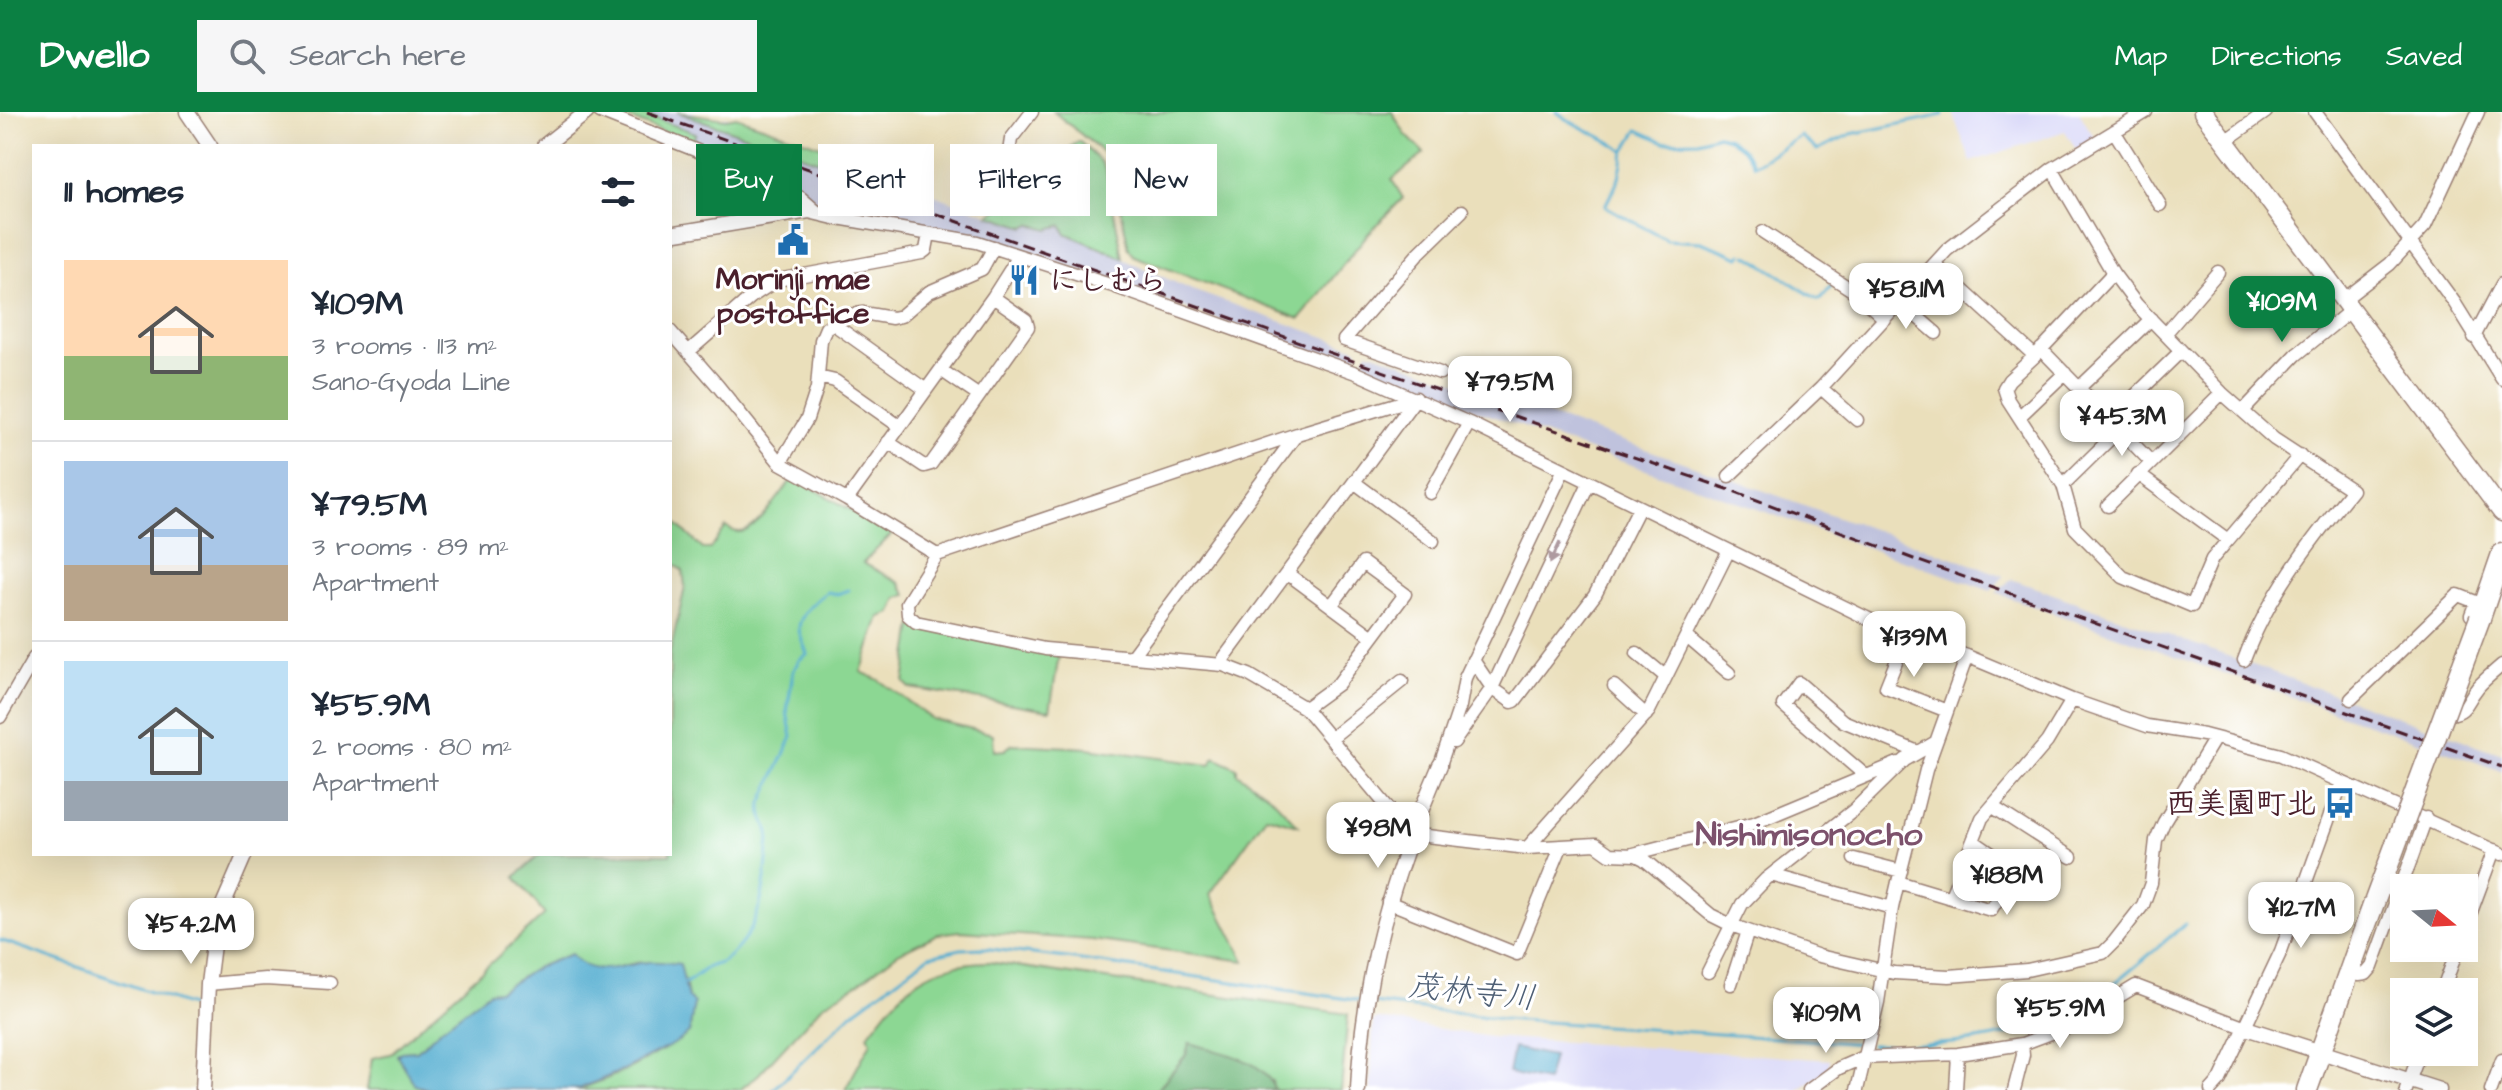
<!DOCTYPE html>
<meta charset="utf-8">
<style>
:root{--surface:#fff;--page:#f6f6f7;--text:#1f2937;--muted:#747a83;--line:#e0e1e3;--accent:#0b8043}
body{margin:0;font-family:"Architects Daughter","Klee One",sans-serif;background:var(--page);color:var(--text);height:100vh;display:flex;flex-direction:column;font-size:30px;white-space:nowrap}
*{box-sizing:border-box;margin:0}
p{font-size:26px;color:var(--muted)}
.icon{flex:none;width:44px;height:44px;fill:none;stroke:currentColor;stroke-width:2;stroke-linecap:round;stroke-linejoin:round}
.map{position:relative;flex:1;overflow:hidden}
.side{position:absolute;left:32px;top:32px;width:640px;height:712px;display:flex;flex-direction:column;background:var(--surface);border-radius:0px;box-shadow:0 8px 32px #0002}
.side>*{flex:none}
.guide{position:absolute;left:696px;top:32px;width:760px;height:72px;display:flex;gap:16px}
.needle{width:52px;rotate:108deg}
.tools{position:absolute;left:2390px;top:762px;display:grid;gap:16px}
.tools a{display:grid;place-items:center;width:88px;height:88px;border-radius:0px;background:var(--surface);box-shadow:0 8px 32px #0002;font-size:40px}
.price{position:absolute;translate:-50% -68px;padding:0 18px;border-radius:16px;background:#fff;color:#222;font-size:26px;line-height:52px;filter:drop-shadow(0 2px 4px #0008)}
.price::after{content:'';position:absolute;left:50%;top:48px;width:24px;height:18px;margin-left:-12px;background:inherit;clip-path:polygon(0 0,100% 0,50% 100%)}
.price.on{background:var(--accent);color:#fff}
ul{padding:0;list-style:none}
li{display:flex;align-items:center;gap:24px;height:200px;padding:0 32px}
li+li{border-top:2px solid var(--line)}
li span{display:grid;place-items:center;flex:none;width:224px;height:160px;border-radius:0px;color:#555}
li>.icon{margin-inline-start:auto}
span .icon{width:96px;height:96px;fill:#fffc;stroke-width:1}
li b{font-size:34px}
h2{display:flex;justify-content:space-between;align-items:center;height:96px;padding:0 32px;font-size:34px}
.tag{padding:0 28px;border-radius:0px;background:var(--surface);box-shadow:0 8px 32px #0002;font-size:28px;line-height:72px}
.tag.on{background:var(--accent);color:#fff}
header{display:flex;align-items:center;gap:48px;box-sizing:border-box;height:112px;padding:0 40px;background:var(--accent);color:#fff}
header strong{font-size:38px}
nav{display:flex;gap:44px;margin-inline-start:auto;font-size:28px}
.search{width:560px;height:72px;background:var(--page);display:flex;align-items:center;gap:20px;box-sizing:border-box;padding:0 28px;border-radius:0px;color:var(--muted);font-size:30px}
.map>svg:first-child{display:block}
.built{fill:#d8d7f8}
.industrial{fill:#bfc2dd}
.green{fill:#8cd793;stroke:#6b7b5f;stroke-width:2}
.forest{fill:#71b87d;stroke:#5e6c54;stroke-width:2}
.water{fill:#52add0;stroke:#4e667e;stroke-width:2}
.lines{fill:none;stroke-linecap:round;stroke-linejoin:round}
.stream{stroke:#52add0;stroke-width:3}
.minor-casing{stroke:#9a7f73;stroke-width:15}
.tertiary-casing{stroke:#9a7f73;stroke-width:17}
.primary-casing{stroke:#9a7f73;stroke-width:21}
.trunk-casing{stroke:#9a7f73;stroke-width:23}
.minor{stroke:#fff;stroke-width:12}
.tertiary{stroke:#fff;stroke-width:14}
.primary{stroke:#fff;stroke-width:18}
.trunk{stroke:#fff;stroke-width:20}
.rail{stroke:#4a1f2b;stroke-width:3;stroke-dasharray:12 6;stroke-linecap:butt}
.trunk-bridge-casing{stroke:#9a7f73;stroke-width:23;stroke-linecap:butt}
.trunk-bridge{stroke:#fff;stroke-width:20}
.oneway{fill:#ae9aa0}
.labels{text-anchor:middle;stroke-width:6;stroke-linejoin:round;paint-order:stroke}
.poi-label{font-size:30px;font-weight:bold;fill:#4a1f2b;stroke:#fff}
.water-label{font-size:32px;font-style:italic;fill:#4e5f75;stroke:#fff}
.quarter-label{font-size:34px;font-weight:bold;fill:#7c516c;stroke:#fff}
</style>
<header>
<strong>Dwello</strong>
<div class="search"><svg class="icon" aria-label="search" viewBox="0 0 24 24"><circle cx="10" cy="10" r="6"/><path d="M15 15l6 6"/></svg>Search here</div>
<nav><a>Map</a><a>Directions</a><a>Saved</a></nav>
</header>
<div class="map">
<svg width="2502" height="978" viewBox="0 0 2502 978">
<rect width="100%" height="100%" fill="#fff"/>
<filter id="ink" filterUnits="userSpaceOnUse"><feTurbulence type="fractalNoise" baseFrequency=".0125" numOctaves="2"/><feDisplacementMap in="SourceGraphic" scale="16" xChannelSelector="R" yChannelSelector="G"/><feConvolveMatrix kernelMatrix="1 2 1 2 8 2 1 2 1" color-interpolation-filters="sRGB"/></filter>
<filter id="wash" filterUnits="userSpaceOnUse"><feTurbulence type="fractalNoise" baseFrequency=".006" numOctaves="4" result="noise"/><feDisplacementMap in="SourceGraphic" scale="32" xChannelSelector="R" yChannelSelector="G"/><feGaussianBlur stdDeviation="1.8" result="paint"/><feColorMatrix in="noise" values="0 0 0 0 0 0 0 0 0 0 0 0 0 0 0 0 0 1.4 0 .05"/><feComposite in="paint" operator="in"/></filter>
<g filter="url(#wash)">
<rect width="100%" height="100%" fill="#eadfbb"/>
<!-- built -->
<path class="built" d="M1952,0H2079L2095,27L2077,39L2065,19L1971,50Z
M1378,907L1490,925L1830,948L1828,957L1798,978H1371L1373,910Z"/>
<!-- industrial -->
<path class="industrial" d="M613,0H691L708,5H736L879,54L877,63L1024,115L1030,112L1048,117L1062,113L1065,121L1192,178L1356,236L1358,239L1354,252L1351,254L975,122L852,104L821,91L736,47Z
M1368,239L2002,463L2003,465L1991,479L1361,258Z
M2011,467L2502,642V659L1996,481Z"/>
<!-- green -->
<path class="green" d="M613,0L635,4L637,0L696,21L692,31Z
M677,0L726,7L736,5L879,54L876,62L821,44L819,49Z
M1054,0H1392L1405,22L1424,41L1392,68L1403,86L1367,123L1300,207L1134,144L1129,137L1111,47Z
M1079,29L1101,50L1106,60L1123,146L1065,121L1062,113L1048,117L1030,112L1025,115L989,103L1019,85L1029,74L1033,78L1048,70L1041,57Z
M794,365L892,422L863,451L900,471L907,483L898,486L892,501L880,505L861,560L879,568L932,607L993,622L994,639L1005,638L1012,632L1088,636L1210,653L1215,645L1237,656V661L1272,686L1298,713L1266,704L1210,782L1245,849L1092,828L960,819L938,822L898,841L859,871L823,893L759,962L740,978H575C611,968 658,943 689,921L694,891L688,886L685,868C674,863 662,855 650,851C626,845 599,875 571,842L536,856L499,879L489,880L442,916L417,939L401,940L397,943L415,973L431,978H367L372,946L390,942L545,802L515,765L541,742H670V541L685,475L683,459L670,449V405L703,437H710L726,415C732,419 738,422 745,419C760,414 783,378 794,365Z
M913,513L1059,543L1050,598L910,576L904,570Z
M988,850L1348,902L1341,978H1274L1272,969L1190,931L1186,943L1157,978H845L871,930L868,923C905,874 923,852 988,850Z"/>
<!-- forest -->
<path class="forest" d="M1189,931C1217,940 1266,946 1274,978H1157L1186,943Z"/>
<!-- water -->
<path class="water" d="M571,842C592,869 621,852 648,850C658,849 669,851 680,852L688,886L694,891L689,921L674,932L623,958L579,977L431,978L415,973L397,943L401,940L417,939L442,916L489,880L499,879L536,856Z
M1513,936L1553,944L1547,969L1508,961Z"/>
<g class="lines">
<!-- stream -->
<path class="stream" d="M1557,0C1578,18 1606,23 1624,40L1619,66L1605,94L1667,128L1701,130L1740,145L1742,142
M1624,40L1638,18L1664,30L1698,29L1718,23L1729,26L1744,38L1754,53L1801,24L1817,38L1851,22L1943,3L1942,0
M1747,143L1817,187H1821L1833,171
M0,828L196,896
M685,871C693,867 698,862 705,857C710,853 717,853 722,850C763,822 765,771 769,726C771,713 759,708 762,691L792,625L787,600L793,560L799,548L807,542C805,534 799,524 799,516C799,503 817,487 827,480L837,482L849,478
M1373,891L1503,907L1864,932
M1871,933C1936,935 2003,931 2063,903C2108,882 2147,844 2185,812
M773,978L852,901L929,844L961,837L982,836L1067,846L1362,889"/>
</g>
</g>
<g filter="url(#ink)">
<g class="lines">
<defs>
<path id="minor" d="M600,0L740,56L801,86L817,100
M2315,0L2454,190L2502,267
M2114,19L2160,93
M2225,29L2266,0
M1022,56L1009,40L1011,27L1032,0
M2052,57L2113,161L2137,193L2222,281L2274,327L2352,378C2310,429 2267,486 2244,548
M838,106L977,130L1110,173L1356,261L1469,311L1885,515L1967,544L2072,588L2147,614L2204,623L2281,643L2502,742
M1763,120L1855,180L1885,207
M1934,152L2035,244
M2113,161L2035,244L2009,268L2004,276L2008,288L2063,373L2075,416L2123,465L2192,494L2212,447L2228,428
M2342,189L2390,152L2425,114L2478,0
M1900,190L1936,221
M832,211L926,278
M670,219L718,274L780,351L847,388L937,443
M2165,222L2218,160
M2474,225L2502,172
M2041,237L2151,350
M688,240L751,185L777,168L922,141L926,138L929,122
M941,258L979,284
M1440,261L1344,228L1419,141L1462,99
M818,265L835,269L899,314
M1821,276L1857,308
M2079,276L2151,207
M1416,286L1297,322L937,443L907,491L908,503L916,510L1045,537L1223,553L1249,563L1305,596L1410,722L1527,736L1596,732L1610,742L1636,743L1644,747L1711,803L1731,813L1819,844L1894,861L1949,864L2027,858L2103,841L2114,830L2143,793L2151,771L2156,728L2164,710L2215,626
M2243,299L2296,243L2350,199
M2019,305L2065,261
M2110,308L2181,239
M888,330L924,354L931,352L1028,215L1026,208L993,185
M780,351L807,307L817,276L821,228L826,216L843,204L863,201L892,206L901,204L929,180L982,157L994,135
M2138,362L2228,428L2300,343
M1729,364L1821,276L1947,138L2052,57L2146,0
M1354,370L1433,429
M2063,373L2119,318
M1430,381L1469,311
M847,388L993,185L1019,144
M2108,394L2222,281
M1288,462L1373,525
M1907,523L1886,575L1947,599
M1687,525L1729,561
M1637,541L1666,565
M1132,544L1297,322
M1473,548L1492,576L1512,590L1515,589L1595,483L1639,396
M1223,553L1224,546L1416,286
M1614,574L1646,603
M2351,587L2458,483L2476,490L2471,503
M1305,596L1338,572L1405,482L1363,451L1331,494
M2440,604C2470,600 2462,595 2478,575C2485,567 2494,560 2502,553
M0,605L34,546
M1331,626L1402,569
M1454,630L1492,576L1589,371
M1440,653L1460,594L1465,566L1563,359
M1866,664L1783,593L1799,571L1843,609L1918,640
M1993,695L2071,745
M1527,736L1649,599L1728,440
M1633,742L1754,711L1898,651
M1854,747L1901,759
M1771,763L1892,796
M1898,770L1991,798L2015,758L1973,729
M1951,784L1982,706L2047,630L2072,588
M1388,790L1517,842L1561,735
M2464,819L2494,738
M1708,860L1742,792L1766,767L1854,698L1905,648L1936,630
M2359,863L2366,862L2372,855L2426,706
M208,872L265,867L330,871
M1731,872L1748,819
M2442,880L2458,836
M1809,978L1839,956L1862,946L1958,942L2022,932L2070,914L2136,874L2246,916
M1857,978L1878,890L1892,796L1898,770L1926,658L1967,544
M1956,978L1958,942
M2014,978L2023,943L2022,932
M2211,978L2220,968L2281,839L2342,670
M2406,978L2420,940
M2491,978L2502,948"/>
<path id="tertiary" d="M187,0L210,34
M544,34L587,0
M670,122L809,99L838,106
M2246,916L2439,978
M203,978L208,872L216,809L245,742
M1358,978C1363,860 1394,760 1440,653"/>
<path id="primary" d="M2203,0L2502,400"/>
<path id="trunk" d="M2480,506L2502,442
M2307,978L2368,807"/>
</defs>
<!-- minor casing -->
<use href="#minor" class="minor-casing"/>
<!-- tertiary casing -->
<use href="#tertiary" class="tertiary-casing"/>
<!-- primary casing -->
<use href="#primary" class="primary-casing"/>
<!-- trunk casing -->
<use href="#trunk" class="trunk-casing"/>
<!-- minor -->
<use href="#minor" class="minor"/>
<!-- tertiary -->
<use href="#tertiary" class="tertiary"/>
<!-- primary -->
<use href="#primary" class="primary"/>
<!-- trunk -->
<use href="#trunk" class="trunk"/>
<!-- rail -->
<path class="rail" d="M647,0L1359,251L1736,380L1919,449L2502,655"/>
<defs>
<path id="trunk-bridge" d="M2368,807L2480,506"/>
</defs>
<!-- trunk-bridge casing -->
<use href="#trunk-bridge" class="trunk-bridge-casing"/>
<!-- trunk-bridge -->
<use href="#trunk-bridge" class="trunk-bridge"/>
</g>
<!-- one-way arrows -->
<defs><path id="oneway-solid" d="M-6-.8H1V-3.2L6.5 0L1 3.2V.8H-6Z" transform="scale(2)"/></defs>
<use class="oneway" href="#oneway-solid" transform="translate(1555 441) rotate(115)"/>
</g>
<!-- icons -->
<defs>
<symbol id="civic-bare" viewBox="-9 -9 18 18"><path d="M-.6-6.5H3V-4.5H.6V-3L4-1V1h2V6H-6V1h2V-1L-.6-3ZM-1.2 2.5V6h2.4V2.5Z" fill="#1f6fb2" stroke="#fff" stroke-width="2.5" paint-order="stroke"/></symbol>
<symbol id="restaurant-bare" viewBox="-9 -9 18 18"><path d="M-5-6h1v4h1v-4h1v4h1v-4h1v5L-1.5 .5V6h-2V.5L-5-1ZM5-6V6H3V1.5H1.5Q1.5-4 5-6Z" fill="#1f6fb2" stroke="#fff" stroke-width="2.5" paint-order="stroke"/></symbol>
<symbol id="bus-bare" viewBox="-9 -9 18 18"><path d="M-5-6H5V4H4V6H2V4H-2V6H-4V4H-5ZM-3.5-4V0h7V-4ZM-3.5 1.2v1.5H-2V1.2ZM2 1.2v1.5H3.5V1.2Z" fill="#1f6fb2" stroke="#fff" stroke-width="2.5" paint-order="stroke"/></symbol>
</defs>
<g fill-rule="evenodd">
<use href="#civic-bare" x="771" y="106" width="44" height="44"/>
<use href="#restaurant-bare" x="1002" y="146" width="44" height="44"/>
<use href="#bus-bare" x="2318" y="669" width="44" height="44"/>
</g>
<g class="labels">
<!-- poi labels -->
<g class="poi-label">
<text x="793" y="177">Morinji mae<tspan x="793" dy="34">postoffice</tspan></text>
<text x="1048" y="178" text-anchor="start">にしむら</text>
<text x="2316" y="701" text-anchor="end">西美園町北</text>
</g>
<!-- water labels -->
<g class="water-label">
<text transform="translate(1472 879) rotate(6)" y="11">茂林寺川</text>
</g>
<!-- quarter labels -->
<g class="quarter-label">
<text x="1809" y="733">Nishimisonocho</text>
</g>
</g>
</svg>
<div class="tools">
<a><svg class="needle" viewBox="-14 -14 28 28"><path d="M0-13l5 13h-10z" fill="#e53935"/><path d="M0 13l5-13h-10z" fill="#747a83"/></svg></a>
<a><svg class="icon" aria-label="layers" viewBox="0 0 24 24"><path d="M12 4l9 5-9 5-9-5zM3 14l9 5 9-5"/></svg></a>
</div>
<b class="price" style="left:1906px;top:219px">¥58.1M</b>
<b class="price on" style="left:2282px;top:232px">¥109M</b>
<b class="price" style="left:1510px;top:312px">¥79.5M</b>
<b class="price" style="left:2122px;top:346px">¥45.3M</b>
<b class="price" style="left:1914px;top:567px">¥139M</b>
<b class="price" style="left:1378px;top:758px">¥98M</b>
<b class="price" style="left:2007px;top:805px">¥188M</b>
<b class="price" style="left:2301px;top:838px">¥127M</b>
<b class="price" style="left:191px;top:854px">¥54.2M</b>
<b class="price" style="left:2060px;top:938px">¥55.9M</b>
<b class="price" style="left:1826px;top:943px">¥109M</b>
<div class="guide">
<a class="tag on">Buy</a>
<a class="tag">Rent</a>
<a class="tag">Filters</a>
<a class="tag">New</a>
</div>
<section class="side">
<h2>11 homes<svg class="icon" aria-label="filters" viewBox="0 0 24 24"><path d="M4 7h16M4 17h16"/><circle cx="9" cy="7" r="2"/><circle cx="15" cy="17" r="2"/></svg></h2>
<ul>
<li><span style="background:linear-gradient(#ffd9b3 60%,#8fb573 0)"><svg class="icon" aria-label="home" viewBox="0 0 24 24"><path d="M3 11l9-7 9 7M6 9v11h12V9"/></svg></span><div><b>¥109M</b><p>3 rooms · 113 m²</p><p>Sano-Gyoda Line</p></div></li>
<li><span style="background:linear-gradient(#a9c7e8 65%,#b9a48a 0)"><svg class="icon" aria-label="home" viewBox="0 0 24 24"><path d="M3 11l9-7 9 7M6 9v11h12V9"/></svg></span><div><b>¥79.5M</b><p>3 rooms · 89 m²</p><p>Apartment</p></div></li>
<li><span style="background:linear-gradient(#bfe0f5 75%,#9aa5b1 0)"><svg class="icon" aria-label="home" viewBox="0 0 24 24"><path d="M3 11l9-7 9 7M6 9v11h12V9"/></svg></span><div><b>¥55.9M</b><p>2 rooms · 80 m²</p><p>Apartment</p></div></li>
</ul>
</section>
</div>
